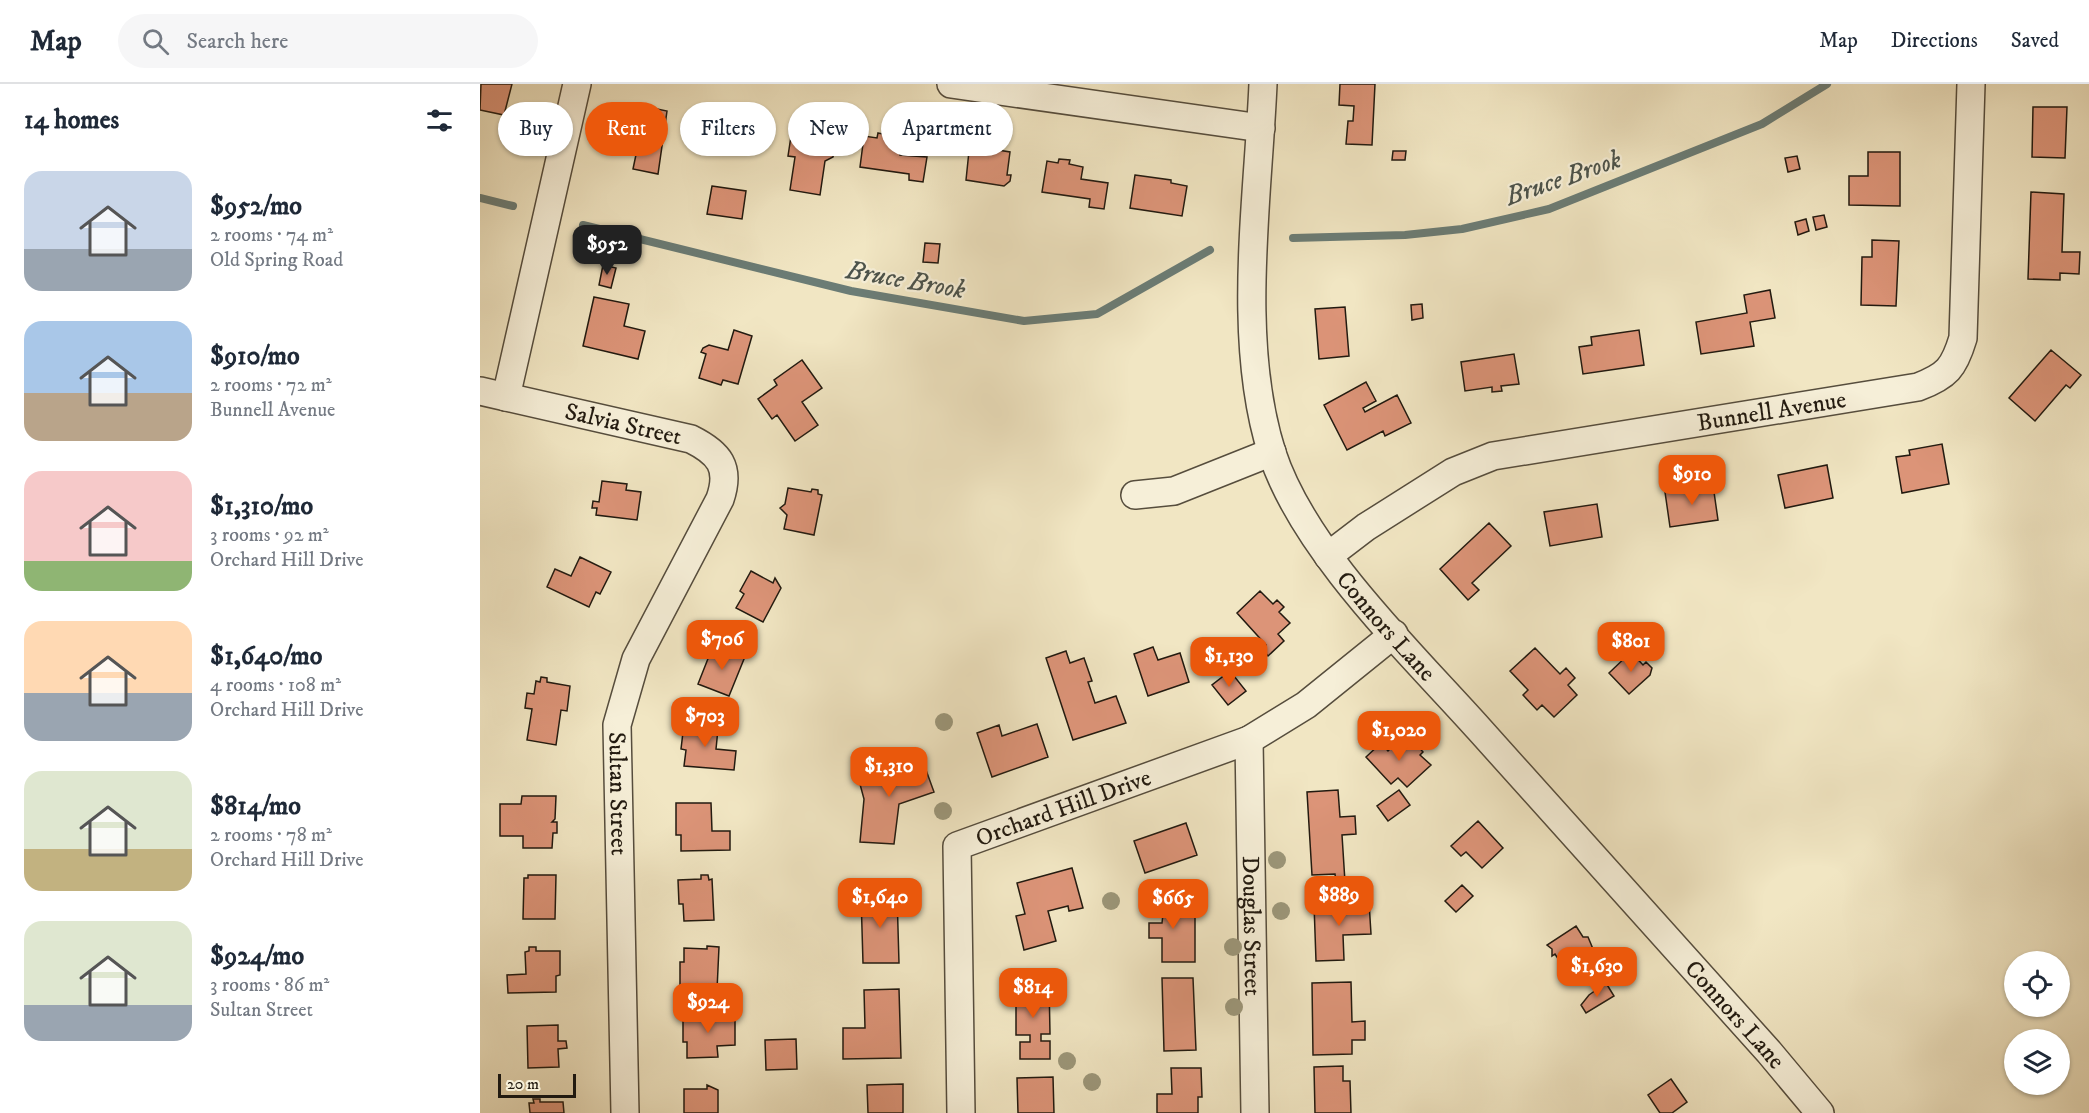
<!DOCTYPE html>
<meta charset="utf-8">
<style>
:root{--surface:#fff;--page:#f6f6f7;--text:#1f2937;--muted:#747a83;--line:#e0e1e3;--accent:#ea580c}
body{margin:0;font-family:"IM FELL DW Pica",serif;background:var(--page);color:var(--text);height:100vh;display:flex;flex-direction:column;font-size:22px;white-space:nowrap}
*{box-sizing:border-box;margin:0}
p{font-size:20px;color:var(--muted)}
.icon{flex:none;width:33px;height:33px;fill:none;stroke:currentColor;stroke-width:2;stroke-linecap:round;stroke-linejoin:round}
.map{position:relative;flex:1;overflow:hidden}
.details{display:flex;flex-direction:column;background:var(--surface);width:480px}
.details>*{flex:none}
.banner{position:absolute;left:18px;top:18px;width:570px;height:54px;display:flex;gap:12px}
.tools{position:absolute;left:1524px;top:867px;display:grid;gap:12px}
.tools a{display:grid;place-items:center;width:66px;height:66px;border-radius:50%;background:var(--surface);box-shadow:0 2px 4px #0004;font-size:30px}
.scale{position:absolute;left:18px;bottom:15px;width:78px;box-sizing:border-box;padding-left:6px;border:3px solid #221a10;border-top:0;font-size:16px;line-height:21px;white-space:nowrap;color:#221a10;-webkit-text-stroke:4px #f6efd8;paint-order:stroke}
.price{position:absolute;translate:-50% -51px;padding:0 14px;border-radius:12px;background:var(--accent);color:#fff;font-size:20px;line-height:39px;filter:drop-shadow(0 2px 3px #0008)}
.price::after{content:'';position:absolute;left:50%;top:36px;width:18px;height:14px;margin-left:-9px;background:inherit;clip-path:polygon(0 0,100% 0,50% 100%)}
.price.active{background:#222;color:#fff}
ul{padding:0;list-style:none}
li{display:flex;align-items:center;gap:18px;height:150px;padding:0 24px}
li span{display:grid;place-items:center;flex:none;width:168px;height:120px;border-radius:18px;color:#555}
li>.icon{margin-inline-start:auto}
span .icon{width:72px;height:72px;fill:#fffc;stroke-width:1}
li b{font-size:26px}
h2{display:flex;justify-content:space-between;align-items:center;height:72px;padding:0 24px;font-size:26px}
.chip{padding:0 21px;border-radius:27px;background:var(--surface);box-shadow:0 2px 4px #0004;font-size:21px;line-height:54px}
.chip.active{background:var(--accent);color:#fff}
header{display:flex;align-items:center;gap:36px;box-sizing:border-box;height:84px;padding:0 30px;background:var(--surface);border-bottom:2px solid var(--line)}
header strong{font-size:28px}
nav{display:flex;gap:33px;margin-inline-start:auto;font-size:21px}
.search{width:420px;height:54px;background:var(--page);display:flex;align-items:center;gap:15px;box-sizing:border-box;padding:0 21px;border-radius:33px;color:var(--muted);font-size:22px}
main{display:flex;flex:1;min-height:0}
.map>svg:first-child{display:block}
.lines{fill:none;stroke-linecap:round;stroke-linejoin:round}
.stream{stroke:#6b7c75;stroke-width:8}
.building{fill:#dc9478;stroke:#221a10;stroke-width:1.5}
.minor-casing{stroke:#564d3d;stroke-width:30}
.minor{stroke:#f6efd8;stroke-width:27}
.tree{fill:#9c977a}
.labels{text-anchor:middle;stroke-width:4.5;stroke-linejoin:round;paint-order:stroke}
.street-label{font-size:24px;fill:#221a10;stroke:#f6efd8}
.water-label{font-size:26px;font-style:italic;fill:#4c534b;stroke:#f6efd8}
</style>
<header>
<strong>Map</strong>
<div class="search"><svg class="icon" aria-label="search" viewBox="0 0 24 24"><circle cx="10" cy="10" r="6"/><path d="M15 15l6 6"/></svg>Search here</div>
<nav><a>Map</a><a>Directions</a><a>Saved</a></nav>
</header>
<main>
<section class="details">
<h2>14 homes<svg class="icon" aria-label="filters" viewBox="0 0 24 24"><path d="M4 7h16M4 17h16"/><circle cx="9" cy="7" r="2"/><circle cx="15" cy="17" r="2"/></svg></h2>
<ul>
<li><span style="background:linear-gradient(#c9d6e8 65%,#9aa5b1 0)"><svg class="icon" aria-label="home" viewBox="0 0 24 24"><path d="M3 11l9-7 9 7M6 9v11h12V9"/></svg></span><div><b>$952/mo</b><p>2 rooms · 74 m²</p><p>Old Spring Road</p></div></li>
<li><span style="background:linear-gradient(#a9c7e8 60%,#b9a48a 0)"><svg class="icon" aria-label="home" viewBox="0 0 24 24"><path d="M3 11l9-7 9 7M6 9v11h12V9"/></svg></span><div><b>$910/mo</b><p>2 rooms · 72 m²</p><p>Bunnell Avenue</p></div></li>
<li><span style="background:linear-gradient(#f6c9c9 75%,#8fb573 0)"><svg class="icon" aria-label="home" viewBox="0 0 24 24"><path d="M3 11l9-7 9 7M6 9v11h12V9"/></svg></span><div><b>$1,310/mo</b><p>3 rooms · 92 m²</p><p>Orchard Hill Drive</p></div></li>
<li><span style="background:linear-gradient(#ffd9b3 60%,#9aa5b1 0)"><svg class="icon" aria-label="home" viewBox="0 0 24 24"><path d="M3 11l9-7 9 7M6 9v11h12V9"/></svg></span><div><b>$1,640/mo</b><p>4 rooms · 108 m²</p><p>Orchard Hill Drive</p></div></li>
<li><span style="background:linear-gradient(#dfe7d0 65%,#c2b280 0)"><svg class="icon" aria-label="home" viewBox="0 0 24 24"><path d="M3 11l9-7 9 7M6 9v11h12V9"/></svg></span><div><b>$814/mo</b><p>2 rooms · 78 m²</p><p>Orchard Hill Drive</p></div></li>
<li><span style="background:linear-gradient(#dfe7d0 70%,#9aa5b1 0)"><svg class="icon" aria-label="home" viewBox="0 0 24 24"><path d="M3 11l9-7 9 7M6 9v11h12V9"/></svg></span><div><b>$924/mo</b><p>3 rooms · 86 m²</p><p>Sultan Street</p></div></li>
</ul>
</section>
<div class="map">
<svg width="1609" height="1029" viewBox="0 0 1609 1029">
<rect width="100%" height="100%" fill="#f1e6c3"/>
<filter id="stains"><feTurbulence type="fractalNoise" baseFrequency=".00333" numOctaves="4"/><feColorMatrix values="0 0 0 0 .2 0 0 0 0 .09 0 0 0 0 .02 0 0 0 .5 -.17"/></filter>
<radialGradient id="worn" r=".72"><stop offset=".6" stop-color="#630" stop-opacity="0"/><stop offset="1" stop-color="#630" stop-opacity=".3"/></radialGradient>
<g class="lines">
<!-- stream -->
<path class="stream" d="M0,114L33,122
M103,141L371,207L544,237L617,230L730,166
M813,154L925,151L982,145L1069,125L1282,40L1347,0"/>
</g>
<!-- building -->
<path class="building" d="M1,0H32L24,31L0,26Z
M860,0H895L892,61L866,60L868,37H873L874,22L859,21Z
M158,21L187,27L178,90L153,85L158,61L150,59L153,45L149,44L151,34L155,35Z
M1553,23H1587L1585,74L1552,73Z
M229,26L266,34L263,59L251,57L250,63L211,58L215,28L229,31Z
M313,39L354,45L351,68H354L353,73L345,77L340,111L310,106L315,73L308,72Z
M398,49L408,51V55L422,57L420,71L447,73L443,98L429,96V90L380,83L384,52L397,54Z
M505,64L530,68L527,91H531L530,97L524,102L486,96L489,67L504,69Z
M913,67H926L925,76H912Z
M1388,68H1420V122L1369,121V92H1388Z
M1317,72L1320,85L1308,88L1305,74Z
M579,75L590,76L589,80L603,83L601,95L628,99L624,125L609,123L610,115L562,108L567,77L578,79Z
M655,91L691,96V99L707,102L702,132L650,124Z
M232,102L266,107L262,135L227,130Z
M1551,108L1584,110L1582,168H1600L1599,190L1580,189V196L1548,195Z
M1344,131L1347,143L1336,146L1333,133Z
M1326,135L1329,147L1318,151L1315,138Z
M1392,156L1419,157L1416,222L1381,221L1382,173H1392Z
M445,159L460,160L458,179L443,178Z
M123,181L136,184L131,204L119,201Z
M1290,206L1295,234L1270,238L1274,262L1221,270L1216,238L1267,229L1264,211Z
M114,213L149,220L144,242L165,247L158,275L103,262Z
M942,220L943,234L932,236L931,221Z
M865,223L869,272L839,275L835,225Z
M254,246L272,252L258,300L243,296L241,301L219,294L226,270L221,268L223,264L229,261L248,266Z
M1159,246L1164,281L1103,290L1099,263L1112,261L1111,253Z
M1571,266L1601,291L1590,304L1586,301L1555,337L1529,314Z
M1034,270L1039,300L1021,302L1022,307L1012,308V303L985,307L981,278Z
M322,276L342,304L322,318L338,341L315,357L297,331L292,335L278,315L297,301L294,296Z
M886,298L896,317L883,324L885,328L917,311L931,339L905,352L903,347L867,366L844,321Z
M1462,360L1469,400L1422,409L1416,373L1430,371L1429,366Z
M1347,381L1353,414L1305,424L1298,391Z
M122,397L147,400L146,406L161,408L157,436L116,431L117,424H112L113,417L119,418Z
M1233,401L1238,436L1190,443L1185,408Z
M308,404L331,408L332,405L338,406V410L342,411L334,451L304,445L307,431L300,424L305,420Z
M1117,420L1122,453L1070,462L1064,428Z
M1009,439L1031,462L992,499L999,506L988,516L960,485Z
M100,473L131,488L120,510L116,508L109,523L67,503L75,485L91,492Z
M271,487L293,499L295,494L301,504L283,538L256,524L264,510L260,507Z
M780,507L793,520L797,516L804,523L799,528L810,539L798,550L804,557L788,572L782,565L786,561L757,529Z
M233,562L254,570L255,566L261,568L264,575L249,612L218,600Z
M673,563L678,576L700,569L709,598L668,612L654,570Z
M1055,564L1080,590L1086,584L1095,594L1088,601L1097,611L1074,633L1062,621L1057,626L1043,611L1048,606L1030,587Z
M586,567L590,579L604,574L612,597L608,598L615,619L636,612L646,639L593,656L566,574Z
M1151,568L1163,581L1166,578L1172,584L1170,591L1149,610L1129,589Z
M750,587L766,607L748,621L732,601Z
M61,593L67,594V598L90,602L87,627L81,626L76,661L47,656L52,625L45,624L47,609L54,610L56,597L60,598Z
M228,639H233L238,645L236,665L256,667L254,686L204,682L206,666L201,665L204,640L227,642Z
M557,640L568,673L512,693L497,649L519,641L522,652Z
M923,652L934,664L937,661L943,668L940,671L951,681L927,703L918,694L911,700L886,673L901,659L908,667Z
M442,675L454,708L419,720L414,760L380,758L384,715L377,689L409,678L411,686Z
M858,706L860,733L875,732L876,750L862,751L865,798H856L855,790L832,791L827,708Z
M919,706L930,721L908,737L897,722Z
M42,712H76L75,735L72,738H77V749H73L72,764H43V752H20V720H41Z
M196,719H231L232,747H250V766L201,767V751H196Z
M998,737L1023,764L1002,784L986,768L981,772L971,762Z
M706,739L717,771L665,789L654,757Z
M592,784L603,824L589,827L588,822L568,827L576,857L544,866L536,832L545,830L537,799Z
M48,791H76L75,835H43L44,794H48Z
M221,791H228L229,796L232,795L234,836L204,837L203,820H199L198,796L221,795Z
M982,801L993,812L976,828L965,817Z
M417,810L419,879H383L381,811Z
M668,813L699,814V828H715V878H682V854H669V839H682L683,830L667,829Z
M889,818L891,850L863,851L864,876L836,877L834,820Z
M1096,842L1103,853H1108L1118,877L1091,895L1075,870L1072,872V865L1067,861Z
M227,862L239,863L237,906L200,905V878H204V864L227,865Z
M49,863H56V867H80V891L76,892V908L28,909L27,891L46,890L45,868L49,867Z
M682,894H713L716,966L684,967Z
M536,898H569L570,950H561V957H570V975H540V958H550V951H536Z
M871,898L872,938L885,937V956H872V970L833,971L832,899Z
M1126,899L1134,912L1106,929L1101,921L1109,911Z
M419,905L421,974L363,975V944H385L384,906Z
M255,931V961L237,962L238,973L207,974V958H203V932Z
M78,941V957H86L87,964L78,965L79,983L48,984L47,942Z
M316,955L317,985L286,986L285,956Z
M863,982V997H870L871,1029H835L834,983Z
M691,984H721L722,1013H718V1029H677V1010H692Z
M573,993L574,1029H538L537,994Z
M1191,995L1207,1018L1192,1029H1180L1168,1011Z
M423,1000V1029H388L387,1001Z
M227,1001L238,1006V1029H204V1005H227Z
M53,1015H60V1018H83L84,1029H50L49,1019H54Z"/>
<g class="lines">
<defs>
<g id="minor">
<path d="M471,0L781,44"/>
<path id="s1" d="M783,0C778,116 756,256 792,369C824,467 930,568 999,645C1096,753 1193,861 1289,968L1340,1029"/>
<path id="s2" d="M0,307L211,355C239,369 251,383 240,415L156,575L137,641L145,1029"/>
<path d="M26,313L97,0"/>
<path d="M655,411L694,407L792,368"/>
<path id="s3" d="M848,472L886,443L973,388L1013,372L1438,303C1467,292 1474,284 1483,254L1491,0"/>
<path id="s4" d="M769,656L775,1029"/>
<path id="s5" d="M481,1029L477,762L769,656L826,621L914,550"/>
</g>
</defs>
<!-- minor casing -->
<use href="#minor" class="minor-casing"/>
<!-- minor -->
<use href="#minor" class="minor"/>
</g>
<!-- trees -->
<g class="tree">
<circle cx="464" cy="638" r="9"/>
<circle cx="463" cy="727" r="9"/>
<circle cx="797" cy="776" r="9"/>
<circle cx="631" cy="817" r="9"/>
<circle cx="801" cy="827" r="9"/>
<circle cx="753" cy="863" r="9"/>
<circle cx="754" cy="923" r="9"/>
<circle cx="587" cy="977" r="9"/>
<circle cx="612" cy="998" r="9"/>
</g>
<g class="labels">
<!-- street labels -->
<g class="street-label">
<text dy="8" stroke="none"><textPath href="#s3" startOffset="476">Bunnell Avenue</textPath></text>
<text dy="8" stroke="none"><textPath href="#s2" startOffset="147">Salvia Street</textPath></text>
<text dy="8" stroke="none"><textPath href="#s1" startOffset="580">Connors Lane</textPath></text>
<text dy="8" stroke="none"><textPath href="#s2" startOffset="610">Sultan Street</textPath></text>
<text dy="8" stroke="none"><textPath href="#s5" startOffset="380">Orchard Hill Drive</textPath></text>
<text dy="8" stroke="none"><textPath href="#s4" startOffset="186">Douglas Street</textPath></text>
<text dy="8" stroke="none"><textPath href="#s1" startOffset="1102">Connors Lane</textPath></text>
</g>
<!-- water labels -->
<g class="water-label">
<text transform="translate(1083 93) rotate(-19)" y="9">Bruce Brook</text>
<text transform="translate(426 195) rotate(10)" y="9">Bruce Brook</text>
</g>
</g>
<rect width="100%" height="100%" filter="url(#stains)"/>
<rect width="100%" height="100%" fill="url(#worn)"/>
</svg>
<div class="tools">
<a><svg class="icon" aria-label="locate" viewBox="0 0 24 24"><circle cx="12" cy="12" r="6"/><path d="M12 2v4M12 18v4M2 12h4M18 12h4"/></svg></a>
<a><svg class="icon" aria-label="layers" viewBox="0 0 24 24"><path d="M12 4l9 5-9 5-9-5zM3 14l9 5 9-5"/></svg></a>
</div>
<div class="scale">20 m</div>
<b class="price active" style="left:127px;top:192px">$952</b>
<b class="price" style="left:1212px;top:422px">$910</b>
<b class="price" style="left:242px;top:587px">$706</b>
<b class="price" style="left:1151px;top:589px">$801</b>
<b class="price" style="left:749px;top:604px">$1,130</b>
<b class="price" style="left:225px;top:664px">$703</b>
<b class="price" style="left:919px;top:678px">$1,020</b>
<b class="price" style="left:409px;top:714px">$1,310</b>
<b class="price" style="left:859px;top:843px">$889</b>
<b class="price" style="left:400px;top:845px">$1,640</b>
<b class="price" style="left:693px;top:846px">$665</b>
<b class="price" style="left:1117px;top:914px">$1,630</b>
<b class="price" style="left:553px;top:935px">$814</b>
<b class="price" style="left:228px;top:950px">$924</b>
<div class="banner">
<a class="chip">Buy</a>
<a class="chip active">Rent</a>
<a class="chip">Filters</a>
<a class="chip">New</a>
<a class="chip">Apartment</a>
</div>
</div>
</main>
